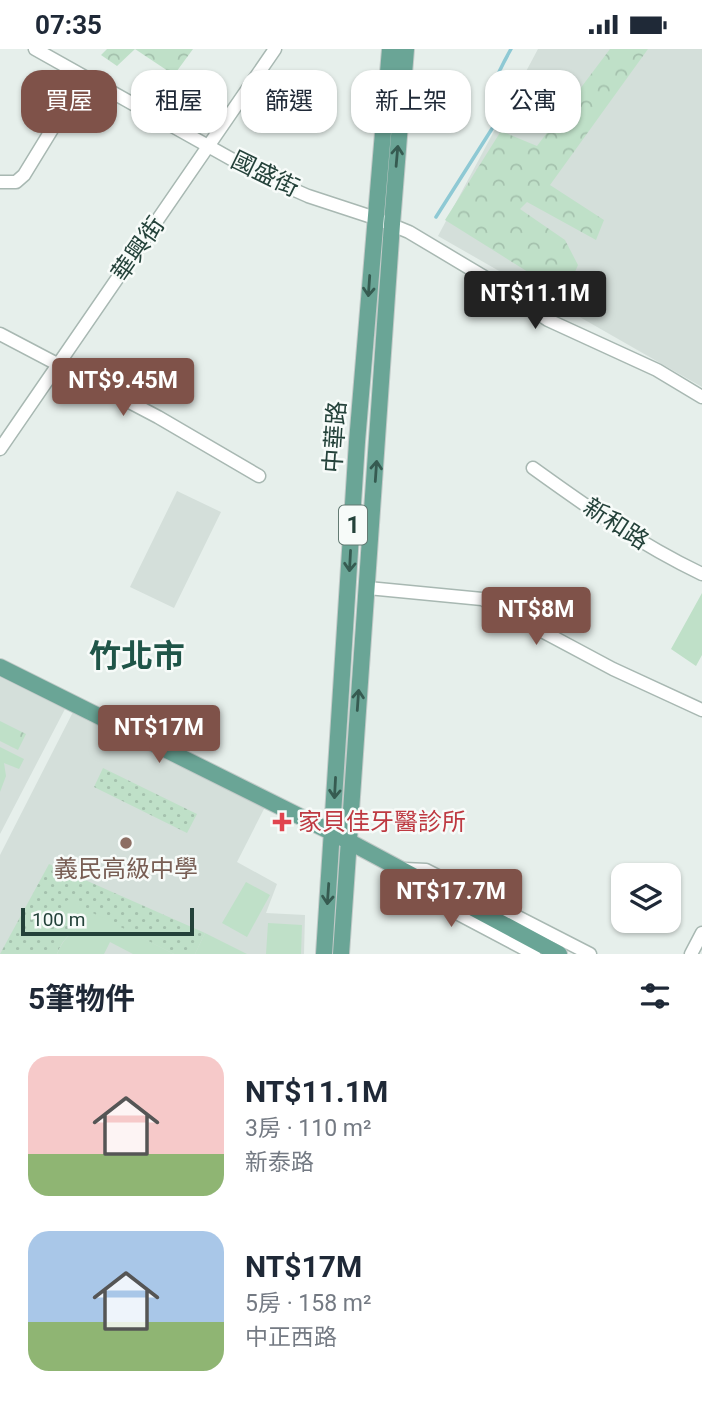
<!DOCTYPE html>
<html lang="zh-TW">
<meta charset="utf-8">
<style>
:root{--surface:#fff;--page:#f2f2f3;--text:#1f2937;--muted:#747a83;--accent:#7f5249}
body{margin:0;font-family:Roboto,"Noto Sans TC",sans-serif;background:var(--page);color:var(--text);height:100vh;display:flex;flex-direction:column;font-size:26px;white-space:nowrap}
*{box-sizing:border-box;margin:0}
p{font-size:23px;color:var(--muted)}
.icon{flex:none;width:38px;height:38px;fill:none;stroke:currentColor;stroke-width:2;stroke-linecap:round;stroke-linejoin:round}
.map{position:relative;height:905px;overflow:hidden}
.details{display:flex;flex-direction:column;background:var(--surface);flex:1}
.details>*{flex:none}
.banner{position:absolute;left:21px;top:21px;width:662px;height:63px;display:flex;gap:14px}
.tools{position:absolute;left:611px;top:814px;display:grid;gap:14px}
.tools a{display:grid;place-items:center;width:70px;height:70px;border-radius:14px;background:var(--surface);box-shadow:0 2px 5px #0004;font-size:35px}
.scale{position:absolute;left:21px;bottom:18px;width:173px;box-sizing:border-box;padding-left:7px;border:4px solid #24423a;border-top:0;font-size:19px;line-height:24px;white-space:nowrap;color:#24423a;-webkit-text-stroke:5px #f7fbf9;paint-order:stroke}
.price{position:absolute;translate:-50% -60px;padding:0 16px;border-radius:7px;background:var(--accent);color:#fff;font-size:23px;line-height:46px;filter:drop-shadow(0 2px 4px #0008)}
.price::after{content:'';position:absolute;left:50%;top:42px;width:21px;height:16px;margin-left:-10px;background:inherit;clip-path:polygon(0 0,100% 0,50% 100%)}
.price.on{background:#222;color:#fff}
ul{padding:0;list-style:none}
li{display:flex;align-items:center;gap:21px;height:175px;padding:0 28px}
li span{display:grid;place-items:center;flex:none;width:196px;height:140px;border-radius:21px;color:#555}
li>.icon{margin-inline-start:auto}
span .icon{width:84px;height:84px;fill:#fffc;stroke-width:1}
li b{font-size:30px}
h2{display:flex;justify-content:space-between;align-items:center;height:84px;padding:0 28px;font-size:30px}
.chip{padding:0 24px;border-radius:21px;background:var(--surface);box-shadow:0 2px 5px #0004;font-size:24px;line-height:63px}
.chip.on{background:var(--accent);color:#fff}
.status{display:flex;justify-content:space-between;align-items:center;height:49px;padding:0 35px;background:var(--surface);direction:ltr}
.status svg{height:19px;fill:currentColor}
.map>svg:first-child{display:block}
.built{fill:#d4dfda}
.grass{fill:url(#grass-dots)}
.forest{fill:url(#forest-crowns)}
.park{fill:#bfe0c8}
.lines{fill:none;stroke-linecap:round;stroke-linejoin:round}
.stream{stroke:#8ec9d4;stroke-width:3.5}
.minor-casing{stroke:#a8b8b2;stroke-width:15}
.major-casing{stroke:#c2cac8;stroke-width:18}
.minor{stroke:#fff;stroke-width:12}
.major{stroke:#6aa596;stroke-width:16}
.oneway{stroke:#365b51}
.health-dot{fill:#e0444e;stroke:#f7fbf9;stroke-width:2.5}
.education-dot{fill:#8d6e63;stroke:#f7fbf9;stroke-width:2.5}
.labels{text-anchor:middle;stroke-width:5;stroke-linejoin:round;paint-order:stroke}
.shield{fill:#f7fbf9;stroke:#637a73;stroke-width:2}
.shield-label{font-size:23px;font-weight:bold;fill:#24423a}
.street-label{font-size:24px;fill:#24423a;stroke:#f7fbf9}
.health-label{font-size:24px;fill:#be3a42;stroke:#f7fbf9;text-anchor:start}
.education-label{font-size:24px;fill:#785e54;stroke:#f7fbf9}
.district-label{font-size:32px;font-weight:bold;fill:#1f5548;stroke:#f7fbf9}
</style>
<div class="status"><b>07:35</b><svg viewBox="0 0 49 12"><path d="M0 12V9h3v3zM5 12V6h3v6zM10 12V3h3v9zM15 12V0h3v12zM26 1h20v11H26zM47 4h2v5h-2z"/></svg></div>
<div class="map">
<svg width="702" height="905" viewBox="0 0 702 905">
<defs>
<pattern id="grass-dots" width="8" height="8" patternUnits="userSpaceOnUse" patternTransform="scale(1.75)"><rect width="8" height="8" fill="#bfe0c8"/><path d="M2 2h.1M6 6h.1" fill="none" stroke="#a4c1ad" stroke-width="1.8" stroke-linecap="round"/></pattern>
<pattern id="forest-crowns" width="20" height="18" patternUnits="userSpaceOnUse" patternTransform="scale(1.75)"><rect width="20" height="18" fill="#bfe0c8"/><path d="M2 6a3 3 0 1 1 6 0M12 15a3 3 0 1 1 6 0" fill="none" stroke="#a4c1ad"/></pattern>
</defs>
<rect width="100%" height="100%" fill="#e6efeb"/>
<!-- built -->
<path class="built" d="M538,0H702V338L438,187Z
M177,442L221,463L174,559L130,538Z
M0,628L65,660L0,785Z
M73,663L265,758L237,813L277,835L266,864L305,866L304,905H0V806Z"/>
<!-- grass -->
<path class="grass" d="M103,719L197,765L187,784L94,738Z
M49,815L205,884L195,905H174L67,852L84,877C69,884 63,890 57,905H0Z"/>
<!-- forest -->
<path class="forest" d="M107,0H193L174,26L135,0L117,17L101,6Z
M610,0H648L550,136L604,171L596,191L527,153L520,160L565,191L578,216L565,246L445,171L501,82L537,97Z
M0,672L26,685L18,701L0,692Z"/>
<!-- park -->
<path class="park" d="M702,544V606L696,617L671,600Z
M0,698L24,710L19,720L4,714L6,727L0,743Z
M246,833L270,846L247,888L222,874Z
M67,851L174,905H133L110,893L104,905H57C63,891 69,884 83,877L60,865Z
M268,874L302,876L301,905H266Z
M205,884L247,905H195Z"/>
<g class="lines">
<!-- stream -->
<path class="stream" d="M436,168L495,75C483,50 498,23 511,0"/>
<defs>
<path id="minor" d="M35,0L258,125L308,147L375,169L409,183L491,232L548,271L657,321L702,348
M0,133H16L24,126L84,28
M0,285L158,368L259,427
M0,400L275,0
M533,419C587,458 641,496 702,525
M368,539L482,550L613,620L702,661
M396,820L415,842L534,905
M404,820L426,821L590,905
M691,905L702,884"/>
<path id="major" d="M0,618L333,784L559,905
M324,905L357,393L390,0
M341,905L392,175L406,0"/>
</defs>
<!-- minor casing -->
<use href="#minor" class="minor-casing"/>
<!-- major casing -->
<use href="#major" class="major-casing"/>
<!-- minor -->
<use href="#minor" class="minor"/>
<!-- major -->
<use href="#major" class="major"/>
</g>
<!-- one-way arrows -->
<defs><path id="oneway-shaft" d="M-6 0H5M1.5-3L5.5 0L1.5 3" fill="none" stroke-width="1.6" stroke-linecap="round" stroke-linejoin="round" transform="scale(1.75)"/></defs>
<g class="oneway">
<use href="#oneway-shaft" transform="translate(397 107) rotate(-85)"/>
<use href="#oneway-shaft" transform="translate(369 237) rotate(94)"/>
<use href="#oneway-shaft" transform="translate(376 422) rotate(-86)"/>
<use href="#oneway-shaft" transform="translate(350 512) rotate(93)"/>
<use href="#oneway-shaft" transform="translate(358 651) rotate(-86)"/>
<use href="#oneway-shaft" transform="translate(335 739) rotate(93)"/>
<use href="#oneway-shaft" transform="translate(328 845) rotate(94)"/>
</g>
<!-- markers -->
<path class="health-dot" d="M278.5 762.5h7v7h7v7h-7v7h-7v-7h-7v-7h7z"/>
<circle class="education-dot" cx="126" cy="794" r="7"/>
<g class="labels">
<!-- shield labels -->
<rect class="shield" x="339" y="456.5" width="28" height="39" rx="5"/>
<g class="shield-label">
<text x="353" y="484">1</text>
</g>
<!-- street labels -->
<g class="street-label">
<text transform="translate(265 125) rotate(26)" y="8">國盛街</text>
<text transform="translate(138 200) rotate(-55)" y="8">華興街</text>
<text transform="translate(335 388) rotate(-86)" y="8">中華路</text>
<text transform="translate(616 475) rotate(33)" y="8">新和路</text>
</g>
<!-- health labels -->
<g class="health-label">
<text x="298" y="781">家貝佳牙醫診所</text>
</g>
<!-- education labels -->
<g class="education-label">
<text x="126" y="828">義民高級中學</text>
</g>
<!-- district labels -->
<g class="district-label">
<text x="137" y="618">竹北市</text>
</g>
</g>
</svg>
<div class="tools">
<a><svg class="icon" aria-label="layers" viewBox="0 0 24 24"><path d="M12 4l9 5-9 5-9-5zM3 14l9 5 9-5"/></svg></a>
</div>
<div class="scale">100 m</div>
<b class="price on" style="left:535px;top:282px">NT$11.1M</b>
<b class="price" style="left:123px;top:369px">NT$9.45M</b>
<b class="price" style="left:536px;top:598px">NT$8M</b>
<b class="price" style="left:159px;top:716px">NT$17M</b>
<b class="price" style="left:451px;top:880px">NT$17.7M</b>
<div class="banner">
<a class="chip on">買屋</a>
<a class="chip">租屋</a>
<a class="chip">篩選</a>
<a class="chip">新上架</a>
<a class="chip">公寓</a>
</div>
</div>
<section class="details">
<h2>5筆物件<svg class="icon" aria-label="filters" viewBox="0 0 24 24"><path d="M4 7h16M4 17h16"/><circle cx="9" cy="7" r="2"/><circle cx="15" cy="17" r="2"/></svg></h2>
<ul>
<li><span style="background:linear-gradient(#f6c9c9 70%,#8fb573 0)"><svg class="icon" aria-label="home" viewBox="0 0 24 24"><path d="M3 11l9-7 9 7M6 9v11h12V9"/></svg></span><div><b>NT$11.1M</b><p>3房 · 110 m²</p><p>新泰路</p></div></li>
<li><span style="background:linear-gradient(#a9c7e8 65%,#8fb573 0)"><svg class="icon" aria-label="home" viewBox="0 0 24 24"><path d="M3 11l9-7 9 7M6 9v11h12V9"/></svg></span><div><b>NT$17M</b><p>5房 · 158 m²</p><p>中正西路</p></div></li>
</ul>
</section>
